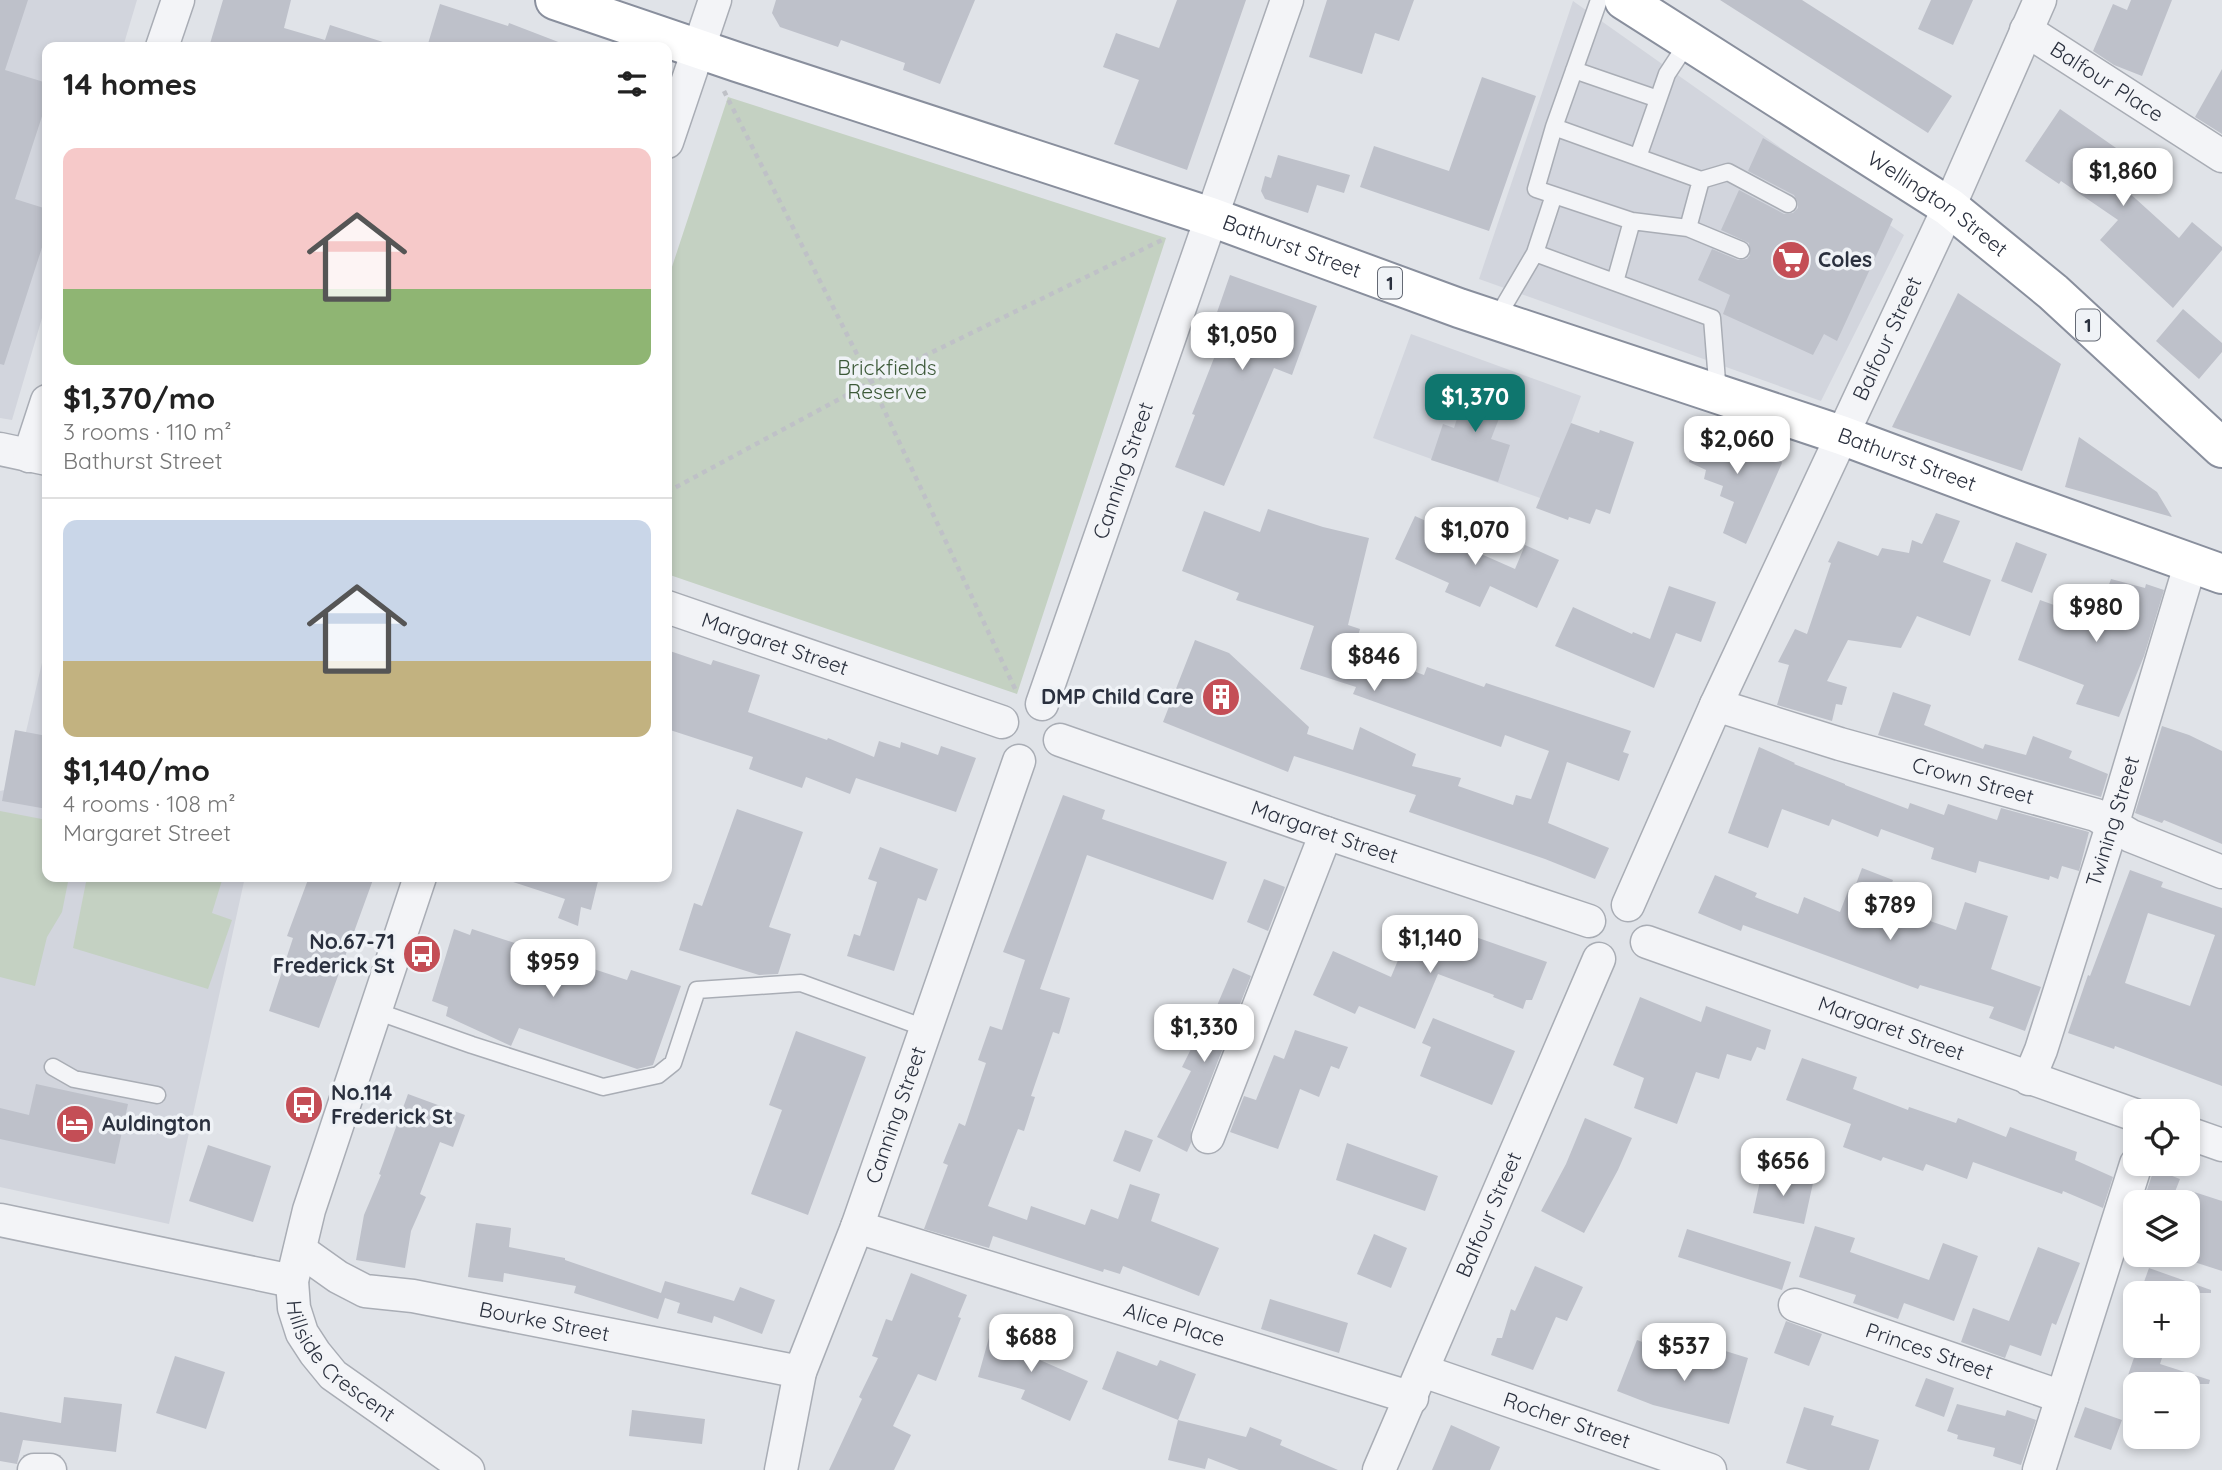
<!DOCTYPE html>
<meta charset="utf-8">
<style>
:root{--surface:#fff;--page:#f2f2f2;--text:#222;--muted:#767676;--line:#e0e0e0;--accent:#0f766e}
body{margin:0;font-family:Quicksand,sans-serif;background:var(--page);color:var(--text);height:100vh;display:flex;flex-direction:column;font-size:26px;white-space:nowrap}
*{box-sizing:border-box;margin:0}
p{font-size:23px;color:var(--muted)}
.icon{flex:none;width:38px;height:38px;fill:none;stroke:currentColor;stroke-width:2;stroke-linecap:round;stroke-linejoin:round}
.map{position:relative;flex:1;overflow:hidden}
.side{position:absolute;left:42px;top:42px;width:630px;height:840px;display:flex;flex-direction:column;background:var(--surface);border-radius:14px;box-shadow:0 4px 10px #0003}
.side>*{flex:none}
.tools{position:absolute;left:2123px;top:1099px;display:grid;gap:14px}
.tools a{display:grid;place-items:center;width:77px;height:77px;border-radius:14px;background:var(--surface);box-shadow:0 4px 10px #0003;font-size:35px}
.price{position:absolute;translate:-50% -60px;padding:0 16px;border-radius:14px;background:#fff;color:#222;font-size:23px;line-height:46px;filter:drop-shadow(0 2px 4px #0008)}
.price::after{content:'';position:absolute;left:50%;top:42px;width:21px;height:16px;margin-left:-10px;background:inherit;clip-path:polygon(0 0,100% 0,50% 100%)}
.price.current{background:var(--accent);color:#fff}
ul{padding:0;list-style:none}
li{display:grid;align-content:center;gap:14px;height:371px;padding:0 21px}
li+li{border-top:2px solid var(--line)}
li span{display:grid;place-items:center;height:217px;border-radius:14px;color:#555}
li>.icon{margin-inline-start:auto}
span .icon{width:126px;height:126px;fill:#fffc;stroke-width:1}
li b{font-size:30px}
h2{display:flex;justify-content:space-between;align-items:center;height:84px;padding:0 21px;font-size:30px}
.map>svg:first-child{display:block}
.built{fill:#d2d5dd}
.green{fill:#c4d1c2}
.building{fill:#bec1ca;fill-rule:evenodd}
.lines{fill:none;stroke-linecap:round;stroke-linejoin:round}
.lane-casing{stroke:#a9adb5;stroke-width:19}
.street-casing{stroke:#a9adb5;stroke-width:35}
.highway-casing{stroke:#898f9d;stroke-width:42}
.path{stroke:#bfc1c7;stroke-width:4.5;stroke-dasharray:5 5;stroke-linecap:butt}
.lane{stroke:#f3f4f7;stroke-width:16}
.street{stroke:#f3f4f7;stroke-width:32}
.highway{stroke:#fff;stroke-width:38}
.labels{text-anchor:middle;stroke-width:7;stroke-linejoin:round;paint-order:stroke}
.shield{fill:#eff2f6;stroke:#656a75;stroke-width:2}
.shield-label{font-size:19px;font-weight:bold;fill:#2a303e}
.street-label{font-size:21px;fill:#2a303e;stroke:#eff2f6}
.poi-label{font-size:21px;font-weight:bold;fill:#2a303e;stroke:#eff2f6;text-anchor:start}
.park-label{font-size:21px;fill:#3c5938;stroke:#eff2f6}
</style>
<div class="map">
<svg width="2222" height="1470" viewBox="0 0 2222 1470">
<rect width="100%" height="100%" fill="#e0e3e8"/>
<!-- built -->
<path class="built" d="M0,0H137L123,47H47V301L12,420L0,418Z
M1573,1L1904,235L1821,401L1479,279Z
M1411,334L1581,396L1543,499L1373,438Z
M47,641V877H245L169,1224L0,1187V791L13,788Z"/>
<!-- green -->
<path class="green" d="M728,97L1166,238L1017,694L667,574V282Z
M0,811L47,820V877H69L62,912L47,937L35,986L0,977Z
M87,877H223L212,913L232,920L208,989L73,948Z"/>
<!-- building -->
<path class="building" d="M0,0H28L5,70L47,83V101L15,199L47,209V232L4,365L0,364Z
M223,0H291L284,28L325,40L330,25L386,43L385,47H209Z
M776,0H975L940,84L903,70L905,63L841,40L838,47L780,27L772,13Z
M1177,0H1246L1187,170L1114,144L1139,80L1103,67L1116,33L1159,48Z
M1327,0H1414L1399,41L1375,33L1362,74L1309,57Z
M1720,0H1802L1952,96L1928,133Z
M1931,0H1973L1953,45L1918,29Z
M2131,0H2172L2142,76L2114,65L2093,51L2113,4L2127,10Z
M440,4L508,26L509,23L561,43L565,47H427Z
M2222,69V134L2195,117Z
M1482,77L1536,96L1489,231L1360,187L1374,146L1449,171Z
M2060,109L2142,166L2126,190L2179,238L2192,222L2222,247V250L2173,308L2100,240L2118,220L2061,181L2059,184L2025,161Z
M1763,138L1893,219L1837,341L1824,334L1813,355L1723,314L1730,295L1698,280L1712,249L1738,260L1747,259L1750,255L1749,243L1721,230L1739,190L1784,214L1793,213L1798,208V203L1794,195L1748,171Z
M1278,155L1350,175L1344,193L1317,185L1308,213L1265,199L1261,191L1265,176L1271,178Z
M1230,275L1317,306L1292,375L1274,368L1224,486L1175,467L1195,415L1192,414L1218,348L1206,344Z
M1958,293L2061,364L2022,471L1892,427Z
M2183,309L2222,343V352L2199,379L2156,341Z
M1470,378L1509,393L1491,439L1510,445L1498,482L1431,460L1443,424L1454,428Z
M1571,423L1599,433L1600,430L1634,442L1610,514L1596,509L1590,524L1569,517L1568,520L1536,508Z
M1700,424L1776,452L1782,463L1746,544L1723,533L1734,502L1720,496L1723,486L1704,479L1706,470L1689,462Z
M2079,437L2157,492L2172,517L2065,487Z
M1268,509L1323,527L1369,538L1348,625L1360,629L1354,649L1424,675L1427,667L1484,687L1486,683L1631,731L1623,752L1629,754L1619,781L1567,762L1548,823L1609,848L1595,879L1545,859L1409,812L1416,795L1294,756L1288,772L1163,722L1195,640L1229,653L1309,727L1307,734L1353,750L1360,727L1416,754L1412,766L1461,778L1458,786L1513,805L1516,795L1531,799L1549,751L1505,735L1501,747L1353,694L1356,687L1300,669L1314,626L1236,600L1239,593L1182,571L1204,511L1260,532Z
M1936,513L1960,521L1943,562L1991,580L1970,636L1917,616L1901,648L1848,640L1827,681L1847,687L1842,705L1836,704L1832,721L1777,705L1789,665L1778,662L1795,629L1807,634L1831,563L1828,562L1838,541L1878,556L1882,548L1909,553L1912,540L1922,544Z
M1415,516L1450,532L1447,539L1515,569L1525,545L1559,560L1537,608L1490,586L1480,607L1445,592L1449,583L1395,559Z
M2016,542L2047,554L2032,593L2001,581Z
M2111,579L2145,588L2146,584L2164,590L2144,656L2119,717L2076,704L2084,685L2018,660L2040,600L2096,620Z
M1669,586L1716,602L1701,642L1676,633L1654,688L1555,646L1573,607L1632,634L1633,632L1650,639Z
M667,650L711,665L713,660L760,675L748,712L827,740L828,738L874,757L879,741L900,748L901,742L938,755L941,746L976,758L956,812L856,778L850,794L806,777L802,788L749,769L753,757L667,729Z
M1893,692L1931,705L1924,725L1983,749L1985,744L2026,755L2033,736L2072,751L2069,758L2108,774L2101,797L1878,735Z
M2162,726L2189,735L2222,751V844L2164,820L2162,823L2135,813Z
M15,730L47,736V809L2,801Z
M1759,747L1795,763L1794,764L1845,784V785L1908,809L1910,803L1944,815L1948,804L1997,820L2001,808L2089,832L2079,871L2062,866L2058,879L2050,876L2049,880L1979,861L1976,873L1931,859L1934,848L1881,829L1878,837L1832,819L1829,826L1782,809L1768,848L1728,833Z
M1063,795L1105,810L1102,819L1227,862L1213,900L1087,855L1040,989L1070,998L1059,1034L1053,1032L1031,1096L1035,1097L1024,1131L1018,1129L988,1206L1027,1220L1031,1206L1085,1225L1091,1209L1118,1219L1130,1184L1160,1194L1151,1221L1219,1248L1199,1296L1123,1266L1120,1274L1104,1269L1103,1272L993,1236L989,1248L924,1229L948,1165L943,1163L959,1123L965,1126L986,1063L978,1060L990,1026L1002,1030L1025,960L1003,952Z
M737,809L803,832L769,927L791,934L778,974L759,975L679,950L694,903L702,906Z
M880,847L938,869L926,901L918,898L894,971L847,956L854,934L860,936L877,882L868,879Z
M1862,868L1893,880L1884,905L1956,930L1965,902L2008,916L1991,969L2041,987L2025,1031L1989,1018L1994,1007L1920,985L1918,989L1743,925L1741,931L1698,913L1715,875L1757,893L1755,897L1798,914L1804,897L1840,912L1848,891L1853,892Z
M2130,870L2163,882L2161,887L2222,908V1086L2115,1046L2114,1049L2068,1033L2088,975L2090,976ZM2148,913L2215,935L2190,1006L2125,983Z
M309,877H374L319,1028L269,1011L293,938L287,936Z
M511,877H599L591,910L581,907L578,926L558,918L565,899L510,881Z
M1264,879L1285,887L1268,931L1247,922Z
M1414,922L1464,942L1467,934L1547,962L1532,1000H1526L1523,1009L1493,997L1494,995L1438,974L1415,1029L1359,1006L1355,1014L1313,995L1333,951L1391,977Z
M454,929L470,935L472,929L627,980L631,970L681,986L653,1065L637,1069L519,1028L511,1046L446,1016L448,1007L432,1001Z
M1233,968L1251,976L1191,1130V1143L1187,1152L1157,1137L1191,1071L1182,1067L1192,1047L1196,1048L1204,1028L1207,1029Z
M1640,997L1701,1022L1706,1006L1771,1030L1765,1050L1757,1047L1751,1061L1727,1054L1719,1079L1696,1072L1677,1124L1634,1108L1644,1078L1613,1065Z
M1433,1018L1515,1051L1492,1105L1420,1076L1431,1047L1422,1043Z
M1295,1030L1348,1047L1339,1069L1331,1066L1319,1097L1300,1089L1278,1149L1230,1132L1244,1096L1256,1100L1274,1055L1284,1059Z
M796,1031L866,1057L808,1215L751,1194L782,1110L769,1105Z
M1802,1058L1857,1077L1853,1089L1908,1110L1909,1107L1956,1123L1958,1118L2006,1137L2010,1127L2077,1152L2075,1160L2113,1177L2103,1208L2063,1191L2062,1194L1973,1162L1967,1179L1926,1164L1923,1171L1883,1157L1881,1161L1843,1147L1851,1124L1786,1100Z
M36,1084L128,1104L115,1164L0,1139V1108L29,1115Z
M408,1094L465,1115L453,1147L440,1142L420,1194L426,1197L411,1231L405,1268L356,1260L364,1215L381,1175L379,1174Z
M1585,1118L1632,1138L1618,1170L1584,1233L1541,1211L1566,1164Z
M1125,1130L1153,1140L1140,1172L1113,1161Z
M1347,1143L1438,1176L1425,1211L1336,1180Z
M208,1145L271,1166L253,1222L189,1201Z
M2154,1169L2180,1179L2171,1202H2143Z
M1762,1172L1813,1183L1804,1224L1753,1213Z
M2188,1190L2222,1201V1271L2188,1260Z
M476,1223L511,1228L509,1247L565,1258V1260L661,1293L665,1281L734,1301L740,1287L775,1300L762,1334L714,1316L712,1323L677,1313L680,1303L665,1298L658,1319L574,1293L576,1286L504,1273L503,1282L468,1277Z
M1815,1226L1855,1238L1850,1252L1929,1280L1943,1243L1978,1256L1954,1321L1904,1303L1898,1319L1853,1303L1856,1295L1799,1277Z
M1687,1229L1791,1262L1782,1290L1678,1257Z
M1374,1234L1407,1248L1391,1288L1357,1274Z
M2038,1247L2080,1263L2056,1325L2052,1323L2041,1356L2010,1345L2005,1358L1961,1342L1973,1308L2009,1321Z
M1535,1266L1583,1287L1567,1321L1556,1317L1533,1370L1491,1355L1497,1338H1502L1511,1309L1515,1311Z
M2149,1268L2211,1290V1293H2140Z
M911,1273L967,1295L958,1317L961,1318L936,1381L918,1374L893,1426L911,1435L894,1470H829L862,1399L859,1397L878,1358L872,1356L886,1319L892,1321Z
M1270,1299L1348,1323L1339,1353L1261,1329Z
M1786,1321L1822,1334L1809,1366L1774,1353Z
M992,1327L1030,1337L1026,1354L1088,1381L1070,1421L1021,1399L1025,1390L978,1377Z
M1637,1340L1674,1354L1672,1359L1714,1370L1719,1349L1748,1358L1729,1424L1653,1405L1617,1391Z
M2138,1346H2166L2160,1364L2210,1380L2209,1384H2125Z
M1117,1351L1157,1366L1160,1360L1196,1374L1178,1420L1102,1389Z
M175,1356L225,1372L206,1429L156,1413Z
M1926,1378L1954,1388L1944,1417L1915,1406Z
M64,1397L122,1404L116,1452L23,1440L17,1464L0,1461V1412L61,1423Z
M1957,1404L2005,1416L2007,1410L2036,1420L2021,1465L1993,1456L1995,1448L1957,1439L1958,1435L1947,1431Z
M1804,1407L1834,1416L1831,1425L1879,1440L1869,1470H1808L1786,1463Z
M2085,1407L2122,1420L2111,1450L2074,1437Z
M632,1410L705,1419L702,1444L629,1436Z
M1178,1420L1246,1437L1250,1427L1282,1440L1280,1445L1338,1470H1239L1208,1458L1205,1469L1168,1460Z
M1451,1425L1500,1447L1490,1470H1432Z"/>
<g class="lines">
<defs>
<path id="lane" d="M1599,0L1554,127L1701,180L1728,172L1788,204
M1574,70L1658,99
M1554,127L1536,189L1632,221L1688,228
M1638,157L1667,74L1688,42
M1701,180L1688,228L1741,250
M1535,253L1712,318L1718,394
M1615,282L1632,221
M1495,321L1535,253L1554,195
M376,1011L472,1045L603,1087L658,1075L673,1063L697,990L801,983L925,1028
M53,1067L74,1079L157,1095"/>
<g id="street">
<path id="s1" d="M2026,30L2222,156"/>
<path d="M162,47L178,0"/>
<path d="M667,142L715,0"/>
<path d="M0,449L47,459"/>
<path d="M29,456L47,401"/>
<path id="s2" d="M667,607L1002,722"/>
<path id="s3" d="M1042,704L1287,0"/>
<path id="s4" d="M1716,705L1840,744L2096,815L2131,836L2222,872"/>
<path id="s5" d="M1060,740L1326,833L1589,921"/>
<path id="s6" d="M420,877L309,1210L292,1281L294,1308L302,1333L315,1353L333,1375L468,1470"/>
<path id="s7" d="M1628,905L1716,705L1949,207L2040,0"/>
<path id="s8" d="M1647,942L2135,1115"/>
<path id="s9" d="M2029,1079L2041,1050L2112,826L2191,562"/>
<path d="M2188,1133L2222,1145"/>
<path d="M1208,1137L1326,833"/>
<path d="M0,1220L292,1281"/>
<path id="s10" d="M857,1227L1412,1398"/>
<path id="s11" d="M300,1250L338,1277L365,1291L413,1296L800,1372"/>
<path id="s12" d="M1795,1305L2062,1397"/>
<path id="s13" d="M1423,1371L1710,1470"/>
<path d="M34,1470H50"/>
<path id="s14" d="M781,1470L800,1372L857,1227L1019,761"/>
<path id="s15" d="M1379,1470L1599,959"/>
<path d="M2039,1470L2136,1164"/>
</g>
<g id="highway">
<path id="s16" d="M555,0L737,62L1211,217L1459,308L1841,435L2010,498L2222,574"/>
<path id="s17" d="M1624,0L1949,207L2053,292L2222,448"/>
</g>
</defs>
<!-- lane casing -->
<use href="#lane" class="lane-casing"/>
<!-- street casing -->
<use href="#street" class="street-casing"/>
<!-- highway casing -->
<use href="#highway" class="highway-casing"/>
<!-- path -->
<path class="path" d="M724,91L871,382L1017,693
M667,492L871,382L1166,238"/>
<!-- lane -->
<use href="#lane" class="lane"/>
<!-- street -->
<use href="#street" class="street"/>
<!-- highway -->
<use href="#highway" class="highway"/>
</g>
<!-- icons -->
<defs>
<symbol id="supermarket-disc" viewBox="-11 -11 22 22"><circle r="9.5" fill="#c44e56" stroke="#eff2f6"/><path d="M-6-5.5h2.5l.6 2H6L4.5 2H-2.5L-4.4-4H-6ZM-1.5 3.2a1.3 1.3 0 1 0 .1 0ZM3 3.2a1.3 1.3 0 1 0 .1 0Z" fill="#fff"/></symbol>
<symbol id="building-disc" viewBox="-11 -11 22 22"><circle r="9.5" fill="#c44e56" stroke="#eff2f6"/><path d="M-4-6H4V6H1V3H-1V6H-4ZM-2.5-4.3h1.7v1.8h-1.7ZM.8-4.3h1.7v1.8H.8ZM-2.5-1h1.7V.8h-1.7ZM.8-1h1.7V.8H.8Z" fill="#fff"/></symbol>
<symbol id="bus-disc" viewBox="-11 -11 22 22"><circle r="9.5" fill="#c44e56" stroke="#eff2f6"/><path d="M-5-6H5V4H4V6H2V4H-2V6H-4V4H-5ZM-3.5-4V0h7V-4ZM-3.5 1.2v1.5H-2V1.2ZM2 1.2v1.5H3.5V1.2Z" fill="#fff"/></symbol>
<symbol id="hotel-disc" viewBox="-11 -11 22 22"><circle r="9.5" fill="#c44e56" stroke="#eff2f6"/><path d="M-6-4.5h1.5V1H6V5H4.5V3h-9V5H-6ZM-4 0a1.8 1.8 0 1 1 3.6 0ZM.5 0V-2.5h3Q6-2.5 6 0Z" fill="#fff"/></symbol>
</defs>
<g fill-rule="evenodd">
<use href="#supermarket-disc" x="1769" y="238" width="44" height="44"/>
<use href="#building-disc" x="1199" y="675" width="44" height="44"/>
<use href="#bus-disc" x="400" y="932" width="44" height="44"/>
<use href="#bus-disc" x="282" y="1083" width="44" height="44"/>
<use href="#hotel-disc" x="53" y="1102" width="44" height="44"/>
</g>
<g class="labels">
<!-- shield labels -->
<g class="shield">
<rect x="1378" y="267.5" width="24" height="31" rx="5"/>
<rect x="2076" y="309.5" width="24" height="31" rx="5"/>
</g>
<g class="shield-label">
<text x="1390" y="290">1</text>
<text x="2088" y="332">1</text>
</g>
<!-- street labels -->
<g class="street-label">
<text dy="7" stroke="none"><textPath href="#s1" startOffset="96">Balfour Place</textPath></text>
<text dy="7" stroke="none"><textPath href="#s17" startOffset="374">Wellington Street</textPath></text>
<text dy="7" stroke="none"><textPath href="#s16" startOffset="777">Bathurst Street</textPath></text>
<text dy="7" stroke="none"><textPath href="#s7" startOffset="623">Balfour Street</textPath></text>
<text dy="7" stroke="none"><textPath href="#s16" startOffset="1428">Bathurst Street</textPath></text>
<text dy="7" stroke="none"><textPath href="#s3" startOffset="247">Canning Street</textPath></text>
<text dy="7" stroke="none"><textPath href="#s2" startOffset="114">Margaret Street</textPath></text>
<text dy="7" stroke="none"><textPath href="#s4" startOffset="268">Crown Street</textPath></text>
<text dy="7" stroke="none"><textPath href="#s9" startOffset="271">Twining Street</textPath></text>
<text dy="7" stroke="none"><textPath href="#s5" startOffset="280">Margaret Street</textPath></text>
<text dy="7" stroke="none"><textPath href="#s8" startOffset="259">Margaret Street</textPath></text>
<text dy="7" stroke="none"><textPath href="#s14" startOffset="374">Canning Street</textPath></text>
<text dy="7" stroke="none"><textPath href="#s15" startOffset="278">Balfour Street</textPath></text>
<text dy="7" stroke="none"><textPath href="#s11" startOffset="259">Bourke Street</textPath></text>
<text dy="7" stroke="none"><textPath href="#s10" startOffset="332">Alice Place</textPath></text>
<text dy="7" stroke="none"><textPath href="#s12" startOffset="142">Princes Street</textPath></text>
<text dy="7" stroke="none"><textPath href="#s6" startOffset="523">Hillside Crescent</textPath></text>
<text dy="7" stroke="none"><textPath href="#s13" startOffset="152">Rocher Street</textPath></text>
</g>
<!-- poi labels -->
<g class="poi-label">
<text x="1818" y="267">Coles</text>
<text x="1194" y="704" text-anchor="end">DMP Child Care</text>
<text x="395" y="949" text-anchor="end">No.67-71<tspan x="395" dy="24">Frederick St</tspan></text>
<text x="331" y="1100">No.114<tspan x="331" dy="24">Frederick St</tspan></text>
<text x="102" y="1131">Auldington</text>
</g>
<!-- park labels -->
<g class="park-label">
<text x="887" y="375">Brickfields<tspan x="887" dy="24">Reserve</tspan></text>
</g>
</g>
</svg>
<div class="tools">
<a><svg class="icon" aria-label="locate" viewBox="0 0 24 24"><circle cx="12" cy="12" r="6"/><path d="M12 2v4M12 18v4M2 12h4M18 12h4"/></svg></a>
<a><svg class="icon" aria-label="layers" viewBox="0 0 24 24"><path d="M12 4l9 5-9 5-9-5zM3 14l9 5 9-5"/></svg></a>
<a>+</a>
<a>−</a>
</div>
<b class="price" style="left:2123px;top:208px">$1,860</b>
<b class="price" style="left:1242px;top:372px">$1,050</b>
<b class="price current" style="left:1475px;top:434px">$1,370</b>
<b class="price" style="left:1737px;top:476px">$2,060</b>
<b class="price" style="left:1475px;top:567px">$1,070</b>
<b class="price" style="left:2096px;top:644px">$980</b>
<b class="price" style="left:1374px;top:693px">$846</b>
<b class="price" style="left:1890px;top:942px">$789</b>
<b class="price" style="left:1430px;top:975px">$1,140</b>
<b class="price" style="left:553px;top:999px">$959</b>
<b class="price" style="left:1204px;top:1064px">$1,330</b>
<b class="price" style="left:1783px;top:1198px">$656</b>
<b class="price" style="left:1031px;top:1374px">$688</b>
<b class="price" style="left:1684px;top:1383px">$537</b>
<section class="side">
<h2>14 homes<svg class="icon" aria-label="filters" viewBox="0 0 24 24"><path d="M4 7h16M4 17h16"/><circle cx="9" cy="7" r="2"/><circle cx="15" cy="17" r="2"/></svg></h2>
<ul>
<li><span style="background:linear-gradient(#f6c9c9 65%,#8fb573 0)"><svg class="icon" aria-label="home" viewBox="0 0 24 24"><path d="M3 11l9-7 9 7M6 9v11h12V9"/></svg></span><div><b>$1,370/mo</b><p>3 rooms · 110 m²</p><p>Bathurst Street</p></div></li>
<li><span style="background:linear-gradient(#c9d6e8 65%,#c2b280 0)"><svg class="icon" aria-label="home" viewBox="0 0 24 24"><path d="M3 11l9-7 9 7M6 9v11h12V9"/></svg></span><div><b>$1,140/mo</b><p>4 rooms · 108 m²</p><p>Margaret Street</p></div></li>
</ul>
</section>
</div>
